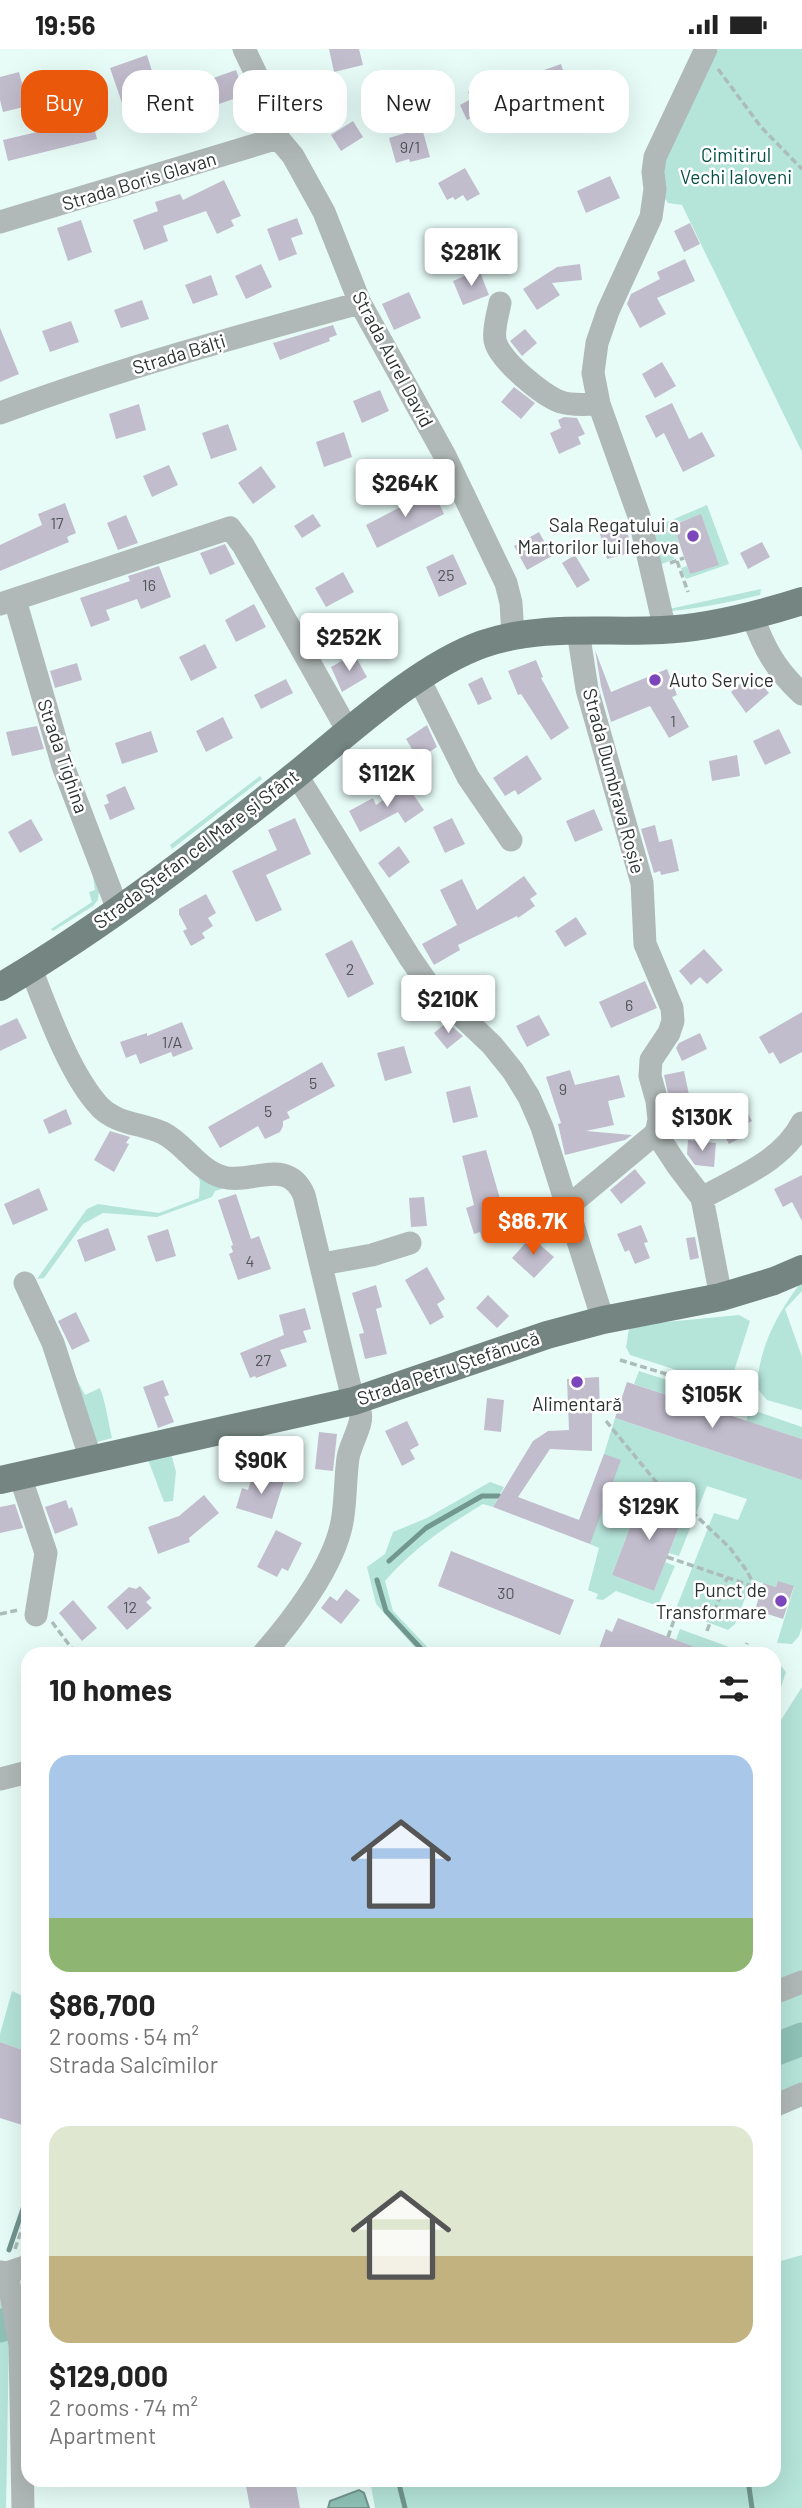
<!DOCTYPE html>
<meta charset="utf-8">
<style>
:root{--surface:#fff;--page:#f2f2f2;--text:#222;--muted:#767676;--accent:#ea580c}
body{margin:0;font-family:Barlow,sans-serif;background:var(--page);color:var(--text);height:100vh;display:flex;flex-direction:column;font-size:26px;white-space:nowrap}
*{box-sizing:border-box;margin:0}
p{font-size:23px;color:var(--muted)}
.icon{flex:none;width:38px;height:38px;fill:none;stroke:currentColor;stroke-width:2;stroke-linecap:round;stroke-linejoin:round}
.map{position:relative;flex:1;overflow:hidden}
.drawer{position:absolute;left:21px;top:1598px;width:760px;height:840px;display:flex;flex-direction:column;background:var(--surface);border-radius:21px;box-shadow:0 7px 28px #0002}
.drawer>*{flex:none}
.banner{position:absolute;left:21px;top:21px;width:761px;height:63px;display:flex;gap:14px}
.price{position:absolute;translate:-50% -60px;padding:0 16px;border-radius:7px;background:#fff;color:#222;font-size:23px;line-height:46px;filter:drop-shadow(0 2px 4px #0008)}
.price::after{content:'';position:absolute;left:50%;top:42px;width:21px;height:16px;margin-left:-10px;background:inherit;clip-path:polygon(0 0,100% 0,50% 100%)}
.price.current{background:var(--accent);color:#fff}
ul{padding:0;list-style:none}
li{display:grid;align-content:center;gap:14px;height:371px;padding:0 28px}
li span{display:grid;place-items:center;height:217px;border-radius:21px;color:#555}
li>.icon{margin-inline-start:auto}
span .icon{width:126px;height:126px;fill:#fffc;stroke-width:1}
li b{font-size:30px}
h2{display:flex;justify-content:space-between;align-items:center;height:84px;padding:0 28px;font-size:30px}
.tag{padding:0 24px;border-radius:21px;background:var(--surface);box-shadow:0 7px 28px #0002;font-size:24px;line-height:63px}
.tag.current{background:var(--accent);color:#fff}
.status{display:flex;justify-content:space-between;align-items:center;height:49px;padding:0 35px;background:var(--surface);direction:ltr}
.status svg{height:19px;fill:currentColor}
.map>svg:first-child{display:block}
.green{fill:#b5e4d9}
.water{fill:#8fc2b7;stroke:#71978f;stroke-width:2}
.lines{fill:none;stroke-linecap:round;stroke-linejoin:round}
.stream{stroke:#71978f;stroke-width:5}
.river{stroke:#8fc2b7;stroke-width:33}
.building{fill:#c2bdcd}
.path{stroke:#acbdb9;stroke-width:3.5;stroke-dasharray:7 3.5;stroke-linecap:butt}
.minor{stroke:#b0b9b7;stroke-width:23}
.major{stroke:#758581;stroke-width:28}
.poi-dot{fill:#7b45bc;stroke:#fff;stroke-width:2.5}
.labels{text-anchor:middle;stroke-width:5;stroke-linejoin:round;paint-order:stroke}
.number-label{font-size:16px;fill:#515659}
.park-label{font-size:19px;fill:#055045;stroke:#fff}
.street-label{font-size:19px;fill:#2b3432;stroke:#fff}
.poi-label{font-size:19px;fill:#2b3432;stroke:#fff;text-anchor:end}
</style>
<div class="status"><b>19:56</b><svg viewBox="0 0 49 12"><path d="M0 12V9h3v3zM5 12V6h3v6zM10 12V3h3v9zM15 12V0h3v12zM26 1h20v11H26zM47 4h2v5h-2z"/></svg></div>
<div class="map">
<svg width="802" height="2459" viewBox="0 0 802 2459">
<rect width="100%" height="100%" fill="#e7fcf7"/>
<!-- green -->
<path class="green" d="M718,0H802V403L682,156L668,154L663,147L666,97Z
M707,456L729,515L686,530L681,519L687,517L690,525L718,515L701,466L673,475L680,498L673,507L674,510L657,517L648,481Z
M761,540L760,546C731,553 701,559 671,562L669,560Z
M260,727L262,730L172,800L170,796Z
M92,821L100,834L98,851L93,857L53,882L51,880L92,853L89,843L95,841Z
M196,1119L232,1137L215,1142L212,1148L157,1168L103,1164L83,1175L44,1229L37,1230L87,1160L98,1155L159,1164L199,1149L200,1133Z
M802,1232V1242L785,1260L802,1308V1361L767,1351L757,1339C759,1297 777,1265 802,1232Z
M739,1266L750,1272L729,1338L630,1306L626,1298L629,1280L656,1274Z
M58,1294L85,1346L100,1339C106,1354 108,1373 112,1389L94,1394Z
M639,1322L723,1349L719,1363L634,1335Z
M750,1360L802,1378V1390L746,1372Z
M615,1369L802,1431V1578L799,1587L792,1595L777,1594L794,1538H776L752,1531L735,1575L728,1581L681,1563L677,1557L714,1464L738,1471L747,1450L707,1437L679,1507L669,1504L686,1460L643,1444L612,1526L654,1542L665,1513L675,1517L659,1554L652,1555L616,1542L603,1551L596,1550L598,1545L588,1541L599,1499L590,1495L604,1405Z
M171,1404L176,1423L173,1452L164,1453L147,1408Z
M490,1433L504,1438L493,1458L483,1455C445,1478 415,1498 385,1532L393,1562L434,1605H421L376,1555L367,1518L385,1505L393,1483L427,1469Z
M680,1580L740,1602L739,1605H712L676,1591Z
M774,1614L782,1618L786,1623L774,1659Z
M802,1638V1922L774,1933V1682Z
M802,1939V2036L774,2048V1950Z
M12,1942L28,1949V2003L0,1993V1985Z
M802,2206V2459H375L370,2431H774V2214Z
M0,2251L9,2290L6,2459H0Z"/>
<!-- water -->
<path class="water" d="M359,2441L364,2444L369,2459H328L330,2452Z"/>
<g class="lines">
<!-- stream -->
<path class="stream" d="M389,1512L426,1479L482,1447H499
M377,1531L386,1562L426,1605
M9,2201L28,2145
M0,2276V2277
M398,2431L405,2459
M748,2431L752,2459"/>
<!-- river -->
<path class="river" d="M774,2001L802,1990
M0,2277L28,2269"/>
</g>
<!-- building -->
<path class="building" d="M329,0H359L363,16L334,23Z
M147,6L159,44L150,47L152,53L135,59L132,51L122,54L110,19Z
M561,15L575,57L586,52L593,67L566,80L544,21Z
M236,21L245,46L213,57L205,32Z
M19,23L28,57L3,63L0,51V28Z
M482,37L492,59L467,71L460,56L471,50L468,43Z
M92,70L97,90L8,112L3,91Z
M353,72L363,88L341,102L331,86Z
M422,79L430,108L410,113L409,110L396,114L389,89Z
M465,119L480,145L467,152L463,146L455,151L453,148L447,151L438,134Z
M610,127L620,149L586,164L577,142Z
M224,131L241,167L231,171L234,177L217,185L206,162L163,177L168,192L144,201L133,171L158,162L155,153L180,145L183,151Z
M297,169L303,185L291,189L297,205L279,212L267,180Z
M81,171L92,203L68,212L57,179Z
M690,174L700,195L684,203L674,182Z
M685,210L695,232L657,249L666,265L640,279L627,255L631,245L660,230L657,223Z
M261,215L272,238L246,250L235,227Z
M580,215L582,231L552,234L560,246L537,261L523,240L557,218Z
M479,221L489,246L463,256L453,232Z
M211,226L218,246L193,255L185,236Z
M409,243L421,269L394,281L382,255Z
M142,251L149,270L121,279L114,261Z
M71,272L79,293L50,303L42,282Z
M333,276L337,286L329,289L330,292L280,311L273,294Z
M0,279L19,325L0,333Z
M525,280L537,294L522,307L510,292Z
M662,313L676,337L655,349L642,325Z
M514,338L535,354L521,370L501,353Z
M380,341L389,362L362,374L353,352Z
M672,354L689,390L702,383L715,407L683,423L664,384L656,389L645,367Z
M139,355L146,381L116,390L109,365Z
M564,368L577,369L585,385L578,388L581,395L559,405L550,384L561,379L558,371Z
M228,375L237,401L211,410L202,384Z
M344,383L352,408L324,418L316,393Z
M169,416L178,436L152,448L143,427Z
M261,417L276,438L253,455L238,434Z
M433,441L444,465L377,499L366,476Z
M65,454L76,484L67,488L69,493L0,522V496L42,476L38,465Z
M313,465L321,477L302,489L294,477Z
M701,465L719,516L690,525L673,476Z
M126,466L138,494L118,501L107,474Z
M624,471L633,503L607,510L598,478Z
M539,483L552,507L527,521L514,497Z
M762,493L770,508L748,520L740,504Z
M225,495L235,515L210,526L200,504Z
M453,505L467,535L439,548L426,518Z
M575,506L590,531L577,539L562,514Z
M159,517L171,548L141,560L137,550L106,561L110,571L91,578L80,549L130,532L128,527Z
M343,523L354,543L326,558L315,539Z
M254,555L266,578L236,593L225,571Z
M205,595L217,619L191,632L179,608Z
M595,601L611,643L667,620L677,646L672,648L689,678L669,689L650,657L611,673L601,637Z
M354,605L367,628L342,643L331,618Z
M536,611L543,628L541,629L569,679L551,691L521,645L518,646L508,622Z
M77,614L82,631L55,639L50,622Z
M752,624L769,644L746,664L731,643Z
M482,628L492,650L478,656L468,635Z
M286,630L293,644L261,660L254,646Z
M223,668L233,689L206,703L196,682Z
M427,676L437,698L418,710L406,690Z
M37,677L44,700L12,707L6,683Z
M779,680L791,704L765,716L753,692Z
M151,682L158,703L122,715L115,694Z
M527,706L542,730L518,746L515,741L505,747L493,729Z
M737,706L740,727L712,732L709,712Z
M406,735L424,761L405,774L398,763L360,783L349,762L373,749L376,756Z
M125,737L135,760L110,771L104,756L109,754L106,746Z
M594,760L603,781L575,793L566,772Z
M295,769L311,805L266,826L282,861L256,873L232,822L277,801L268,781Z
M452,769L465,795L445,804L433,778Z
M31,770L43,791L20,804L8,783Z
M655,776L659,793L672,790L679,822L661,826L660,822L654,824L641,780Z
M399,797L410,813L389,829L378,814Z
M524,827L537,845L530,850L535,857L518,869L517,867L458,896L460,901L434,916L422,895L457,876L440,841L462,830L477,861Z
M206,845L216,864L208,869L213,877L202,884L205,889L191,897L183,882L187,880L179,865V860Z
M576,868L587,885L565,898L555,882Z
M352,891L374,935L348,949L325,905Z
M704,900L723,921L707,935L700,928L691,936L679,922Z
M645,932L657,959L611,979L599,953Z
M802,963V1003L780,1015L773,1003L769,1005L759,988Z
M539,966L550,986L527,998L516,977Z
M17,969L27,989L0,1002V977Z
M182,973L193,1000L173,1008L171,1003L140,1015L136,1005L126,1009L120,993L147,984V987Z
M447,973L463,987L447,1000L434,984Z
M700,984L707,1000L682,1012L676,999L679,994Z
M404,997L412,1024L385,1032L377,1004Z
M322,1013L335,1037L287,1063L290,1069L283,1072V1077L280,1083L265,1090L258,1077L220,1099L208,1078Z
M570,1021L575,1036L619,1026L625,1048L608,1052L614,1076L586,1082L632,1086L625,1091L565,1106L558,1075L561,1074L546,1028Z
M684,1022L692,1060L672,1064L664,1026Z
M470,1037L478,1068L453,1074L446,1043Z
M743,1054L752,1072L742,1077L746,1086L729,1095L715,1069Z
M66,1060L72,1075L49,1085L43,1071Z
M110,1082L130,1088L126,1094L129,1095L114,1123L94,1111Z
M688,1091L716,1094L714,1118L695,1116L687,1105Z
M486,1101L509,1181L482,1189L480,1183L474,1185L466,1159L474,1156L462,1107Z
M635,1120L646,1134L621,1155L610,1141Z
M802,1126V1172L792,1153L783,1158L774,1140Z
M39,1139L48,1161L13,1176L4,1155Z
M236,1145L251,1190L259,1187L271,1220L238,1231L229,1205L233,1203L231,1197L233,1196L218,1151Z
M424,1148L427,1177L411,1178L409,1149Z
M641,1176L648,1193L644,1194L650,1209L635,1215L629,1201L625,1203L617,1185Z
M108,1179L116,1201L85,1213L77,1191Z
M168,1180L176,1207L156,1213L147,1187Z
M531,1188L554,1208L534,1229L512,1209Z
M695,1188L699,1209L690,1211L686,1189Z
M427,1218L445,1250L437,1255L444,1268L430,1276L405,1231Z
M376,1236L382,1258L376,1260L387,1305L365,1310L359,1285L364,1284L352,1244Z
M488,1246L509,1267L497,1279L476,1259Z
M305,1259L311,1280L303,1282L307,1293L280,1301L287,1317L256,1329L255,1327L250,1329L240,1304L284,1286L279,1266Z
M76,1263L90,1292L72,1301L58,1272Z
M599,1328L600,1364L592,1361V1402L550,1400L518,1448L579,1471L604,1405L621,1411L590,1495L493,1458L533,1392L548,1382L569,1381L567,1330Z
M163,1331L169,1346L164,1348L174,1373L158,1379L143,1338Z
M627,1333L802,1390V1431L615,1369Z
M487,1349L504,1351L501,1383L484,1381Z
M407,1372L419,1396L410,1401L415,1410L402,1417L385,1382Z
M319,1383L337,1385L333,1422L315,1420Z
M254,1423L284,1432L272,1470L236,1459L242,1439L248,1441Z
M643,1444L686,1460L654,1542L612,1526Z
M204,1446L219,1464L189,1489L190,1493L158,1505L148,1478L179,1467Z
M66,1451L69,1460L72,1458L78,1476L55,1485L45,1458Z
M15,1455L23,1479L0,1484V1458Z
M276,1481L302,1494L288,1522L282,1519L277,1528L257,1518Z
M451,1502L574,1551L560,1586L438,1537Z
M778,1532L794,1537L783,1570L755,1561L763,1534L776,1538Z
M140,1537L151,1549L146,1553L152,1559L127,1581L107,1558L129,1538L136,1540Z
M346,1540L360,1551L341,1575L321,1559L330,1547L337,1552Z
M73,1551L97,1579L82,1592L59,1564Z
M618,1569L708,1603V1605H597L606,1580L612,1583Z
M0,1993L28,2003V2059L22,2076L0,2069Z
M245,2431H295L300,2459H250Z"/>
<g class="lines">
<!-- path -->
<path class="path" d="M718,20L761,78L802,120
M677,512L688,543
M670,514L684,509
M620,1311L742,1348
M606,1372L671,1451L688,1459L730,1499L747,1522L755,1538
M667,1508L755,1538
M0,1565L18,1561
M52,1573L76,1605
M707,1582L727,1529
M668,1588L674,1571
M743,1605L747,1594
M24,2069L28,2070
M15,2200L28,2162"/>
<!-- minor -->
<path class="minor" d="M244,0L269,52L278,89L293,107L324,163L360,254L444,405L506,534L511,554L513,586
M0,173L278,89
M500,254C498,265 493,279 495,291C498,310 543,347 561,353C572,357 587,355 599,355
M0,364C118,320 239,287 360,254
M15,551L63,717L118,861
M0,555L230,479L243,496L348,682
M752,566C764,599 775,620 802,645
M665,581L639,467L599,355L593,324L597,294L608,262L651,168L655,140L653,123L655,108L706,0
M578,582L587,640L642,834L645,895L672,959L673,972L669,984L651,1011L650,1027L657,1052L659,1071L656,1084L677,1116L702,1149L721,1248
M419,630L468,728L511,791
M296,725L410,909L428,935L492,996L513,1022L529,1048L542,1078L603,1271
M31,920C47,961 70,1026 100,1058C118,1076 142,1074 163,1084C185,1095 199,1122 223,1128C252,1136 287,1107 304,1146L350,1338C353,1347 358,1355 360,1363C364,1374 350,1395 348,1409C345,1430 346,1452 342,1473C334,1517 293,1571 263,1605
M702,1149C737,1129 783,1112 802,1074
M566,1159L656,1084
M322,1215L372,1206L410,1194
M25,1234L53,1294L91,1411
M20,1427L46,1504L36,1566
M0,1730L28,1723
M774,1944L802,1933
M774,2057L802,2045
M0,2223L7,2224L28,2217
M7,2224L20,2296L23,2459"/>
<!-- major -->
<path class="major" d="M0,938C105,876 202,801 297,725C349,683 420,617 483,595C541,575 602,584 662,581C708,579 758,566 802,552
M0,1431L354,1352L547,1286L603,1271L721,1248L774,1232L802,1220"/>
</g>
<!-- markers -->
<g class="poi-dot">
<circle cx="693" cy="487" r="7"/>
<circle cx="655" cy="631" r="7"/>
<circle cx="577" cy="1333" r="7"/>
<circle cx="781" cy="1552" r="7"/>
</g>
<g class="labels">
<!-- number labels -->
<g class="number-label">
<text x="410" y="104">9/1</text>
<text x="57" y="480">17</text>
<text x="446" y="532">25</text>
<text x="149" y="542">16</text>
<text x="673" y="678">1</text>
<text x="350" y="926">2</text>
<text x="629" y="962">6</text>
<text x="172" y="999">1/A</text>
<text x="313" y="1040">5</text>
<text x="563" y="1046">9</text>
<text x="268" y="1068">5</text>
<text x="250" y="1218">4</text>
<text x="263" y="1317">27</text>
<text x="506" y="1550">30</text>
<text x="130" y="1564">12</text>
</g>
<!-- park labels -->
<g class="park-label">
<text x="736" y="113">Cimitirul<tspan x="736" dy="22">Vechi Ialoveni</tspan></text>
</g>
<!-- street labels -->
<g class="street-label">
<text transform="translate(139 132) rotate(-17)" y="7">Strada Boris Glavan</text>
<text transform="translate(179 305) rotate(-17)" y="7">Strada Bălți</text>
<text transform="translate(393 310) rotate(62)" y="7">Strada Aurel David</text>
<text transform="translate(63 707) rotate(71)" y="7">Strada Tighina</text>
<text transform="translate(614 732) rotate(75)" y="7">Strada Dumbrava Roșie</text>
<text transform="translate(196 800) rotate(-37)" y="7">Strada Ștefan cel Mare și Sfânt</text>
<text transform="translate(448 1319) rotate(-19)" y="7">Strada Petru Ștefănucă</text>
</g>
<!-- poi labels -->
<g class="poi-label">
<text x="679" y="483">Sala Regatului a<tspan x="679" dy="22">Martorilor lui Iehova</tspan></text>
<text x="669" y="638" text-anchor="start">Auto Service</text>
<text x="577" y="1362" text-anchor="middle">Alimentară</text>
<text x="767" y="1548">Punct de<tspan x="767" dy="22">Transformare</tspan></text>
</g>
</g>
</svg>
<b class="price" style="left:471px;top:239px">$281K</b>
<b class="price" style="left:405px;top:470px">$264K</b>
<b class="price" style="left:349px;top:624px">$252K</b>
<b class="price" style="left:387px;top:760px">$112K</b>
<b class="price" style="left:448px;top:986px">$210K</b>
<b class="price" style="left:702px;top:1104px">$130K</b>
<b class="price current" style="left:533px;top:1208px">$86.7K</b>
<b class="price" style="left:712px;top:1381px">$105K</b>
<b class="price" style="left:261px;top:1447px">$90K</b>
<b class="price" style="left:649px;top:1493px">$129K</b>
<div class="banner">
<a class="tag current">Buy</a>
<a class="tag">Rent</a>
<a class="tag">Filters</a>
<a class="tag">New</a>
<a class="tag">Apartment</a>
</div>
<section class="drawer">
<h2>10 homes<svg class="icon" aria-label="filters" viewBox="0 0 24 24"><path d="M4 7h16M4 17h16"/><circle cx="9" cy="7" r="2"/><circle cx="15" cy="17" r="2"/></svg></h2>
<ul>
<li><span style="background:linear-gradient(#a9c7e8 75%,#8fb573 0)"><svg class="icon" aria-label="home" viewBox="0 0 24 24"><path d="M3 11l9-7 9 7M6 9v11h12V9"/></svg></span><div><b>$86,700</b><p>2 rooms · 54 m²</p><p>Strada Salcîmilor</p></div></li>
<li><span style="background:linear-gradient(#dfe7d0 60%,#c2b280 0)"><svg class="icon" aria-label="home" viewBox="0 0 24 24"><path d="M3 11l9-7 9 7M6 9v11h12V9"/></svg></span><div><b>$129,000</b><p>2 rooms · 74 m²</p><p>Apartment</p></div></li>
</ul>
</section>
</div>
